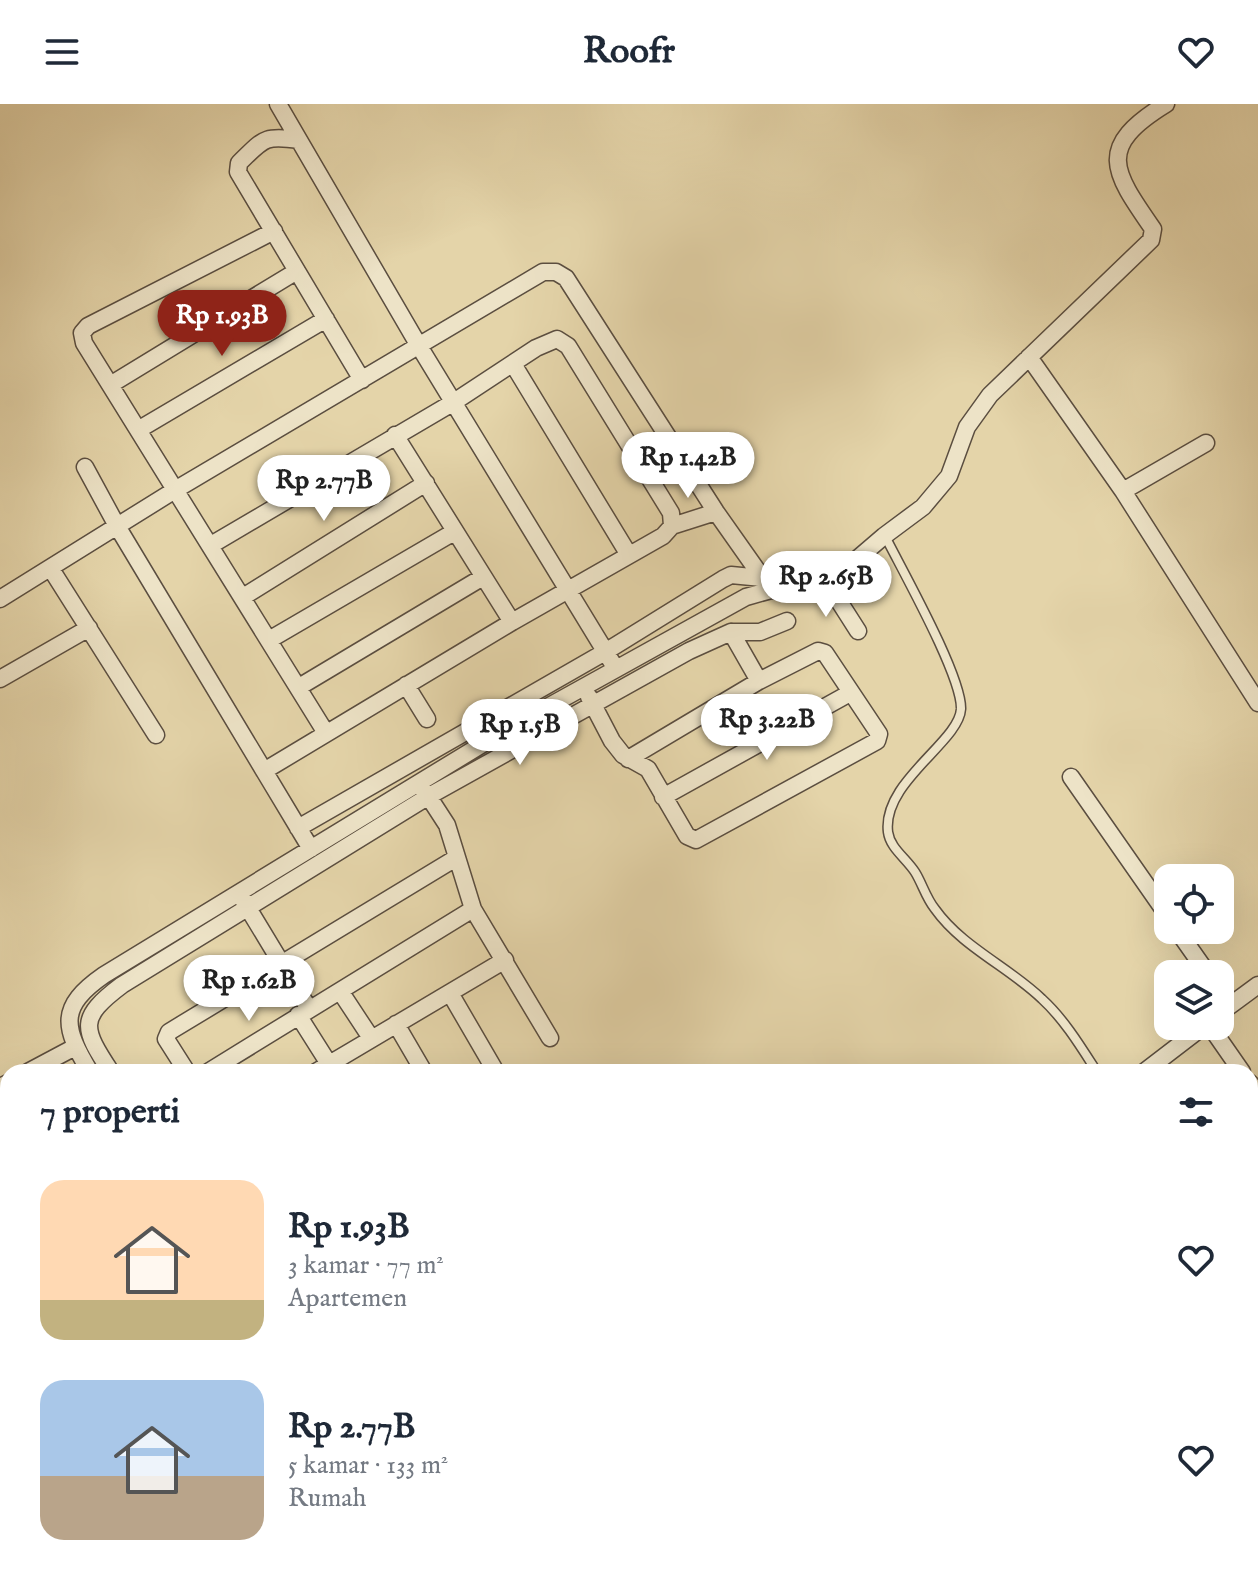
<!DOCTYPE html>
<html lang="id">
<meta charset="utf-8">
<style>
:root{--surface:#fff;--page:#f6f6f7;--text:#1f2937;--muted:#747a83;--accent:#8f2418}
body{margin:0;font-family:"IM FELL English",serif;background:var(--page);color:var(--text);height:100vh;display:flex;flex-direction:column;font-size:30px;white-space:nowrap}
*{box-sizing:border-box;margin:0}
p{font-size:26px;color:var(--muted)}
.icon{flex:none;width:44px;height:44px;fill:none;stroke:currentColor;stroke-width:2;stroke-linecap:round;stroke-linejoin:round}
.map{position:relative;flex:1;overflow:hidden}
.drawer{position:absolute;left:0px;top:960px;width:1258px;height:514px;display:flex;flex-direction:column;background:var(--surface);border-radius:24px 24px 0 0;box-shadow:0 8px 32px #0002}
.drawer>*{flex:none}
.tools{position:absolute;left:1154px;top:760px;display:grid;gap:16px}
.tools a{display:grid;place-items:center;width:80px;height:80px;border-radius:16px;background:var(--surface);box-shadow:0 8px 32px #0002;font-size:40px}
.price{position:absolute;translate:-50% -68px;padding:0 18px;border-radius:28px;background:#fff;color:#222;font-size:26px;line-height:52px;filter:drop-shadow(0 2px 4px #0008)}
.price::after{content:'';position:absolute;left:50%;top:48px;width:24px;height:18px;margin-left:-12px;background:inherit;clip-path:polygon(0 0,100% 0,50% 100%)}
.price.on{background:var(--accent);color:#fff}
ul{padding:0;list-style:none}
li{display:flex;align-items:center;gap:24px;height:200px;padding:0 40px}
li span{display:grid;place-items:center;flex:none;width:224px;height:160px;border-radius:24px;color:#555}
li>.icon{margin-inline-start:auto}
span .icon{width:96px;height:96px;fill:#fffc;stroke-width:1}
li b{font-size:34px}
h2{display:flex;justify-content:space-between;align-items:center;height:96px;padding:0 40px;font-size:34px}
header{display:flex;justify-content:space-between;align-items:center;height:104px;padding:0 40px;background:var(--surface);font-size:36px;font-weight:700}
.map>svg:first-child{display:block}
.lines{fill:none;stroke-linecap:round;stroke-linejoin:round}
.service-casing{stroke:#5b4e40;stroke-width:11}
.minor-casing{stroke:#5b4e40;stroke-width:19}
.service{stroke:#ede3c7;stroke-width:8}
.minor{stroke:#ede3c7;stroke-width:16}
</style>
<header><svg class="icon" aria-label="menu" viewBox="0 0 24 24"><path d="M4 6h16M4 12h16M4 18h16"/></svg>Roofr<svg class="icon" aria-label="heart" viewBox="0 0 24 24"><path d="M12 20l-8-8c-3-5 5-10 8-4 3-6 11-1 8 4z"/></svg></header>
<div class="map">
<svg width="1258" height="1473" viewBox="0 0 1258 1473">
<rect width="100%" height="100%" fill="#e4d4a9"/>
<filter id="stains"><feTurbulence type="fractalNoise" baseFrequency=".0025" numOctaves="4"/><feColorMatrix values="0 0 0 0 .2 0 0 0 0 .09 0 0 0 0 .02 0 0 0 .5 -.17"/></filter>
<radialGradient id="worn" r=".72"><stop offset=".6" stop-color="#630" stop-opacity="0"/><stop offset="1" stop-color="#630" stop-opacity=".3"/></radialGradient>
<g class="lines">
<defs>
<path id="service" d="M885,432C902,466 962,572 961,605C959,638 882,678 888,728C890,744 906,754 915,768C922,779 926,794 935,805C962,843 1009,863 1042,895C1064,915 1081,943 1097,968"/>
<path id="minor" d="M278,0L419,242L616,565
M299,36C263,31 264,35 239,59L238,68L362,276
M274,127L88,222L82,229L84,239L326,629
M1029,253L1123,387L1258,599
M513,260L629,451
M110,281L297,167
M138,326L326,215
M395,331L512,518
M85,363L117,422L311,745
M1123,387L1206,339
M672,422L716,408
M211,441L454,298L536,244L557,235L568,242L671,409L672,422L663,432L512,518L264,667
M51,465L156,631
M828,480L858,527
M243,493L426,379
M0,495L175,386L543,168H556L566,174L716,408L771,486
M731,528L759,577
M269,536L454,428
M0,575L89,524
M406,581L427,615
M299,583L483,473
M589,593L612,637L623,651L648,665L687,732L696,736L877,637L879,630L825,549L818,547L759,577L628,655
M1071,673L1168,812
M423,684L447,721L473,805L550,934
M663,693L850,589
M298,724L605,548L723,475L731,471L762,474
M242,794L309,905
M1177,826L1208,870
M340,887L371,934
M1220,888L1229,901
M450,889L496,968
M1220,909L1258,881
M298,911L329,960
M396,920L424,968
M1210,922L1242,968
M28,968L75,943
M90,968C63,923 58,903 104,871L499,630L746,493L771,486L813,487L828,480L884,432L923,403L949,372L967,323L990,291L1151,136L1153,125C1112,66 1096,43 1166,0
M111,968C82,924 78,914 122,881L429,692L689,547L731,528H760L787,517
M187,968L166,935L169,928L456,754
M208,968L473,805
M316,968L505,856
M1144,968L1204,922
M1250,979L1258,990
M0,983L8,979
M0,1209L8,1204
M0,1299L8,1306
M687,1466L692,1473
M714,1466L719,1473"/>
</defs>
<!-- service casing -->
<use href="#service" class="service-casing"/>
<!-- minor casing -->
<use href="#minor" class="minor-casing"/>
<!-- service -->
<use href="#service" class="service"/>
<!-- minor -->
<use href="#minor" class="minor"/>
</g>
<rect width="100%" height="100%" filter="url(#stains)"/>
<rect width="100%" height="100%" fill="url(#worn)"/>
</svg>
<div class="tools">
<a><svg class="icon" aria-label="locate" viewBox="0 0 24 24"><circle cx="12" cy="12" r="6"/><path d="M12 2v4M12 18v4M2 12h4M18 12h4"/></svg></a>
<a><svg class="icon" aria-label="layers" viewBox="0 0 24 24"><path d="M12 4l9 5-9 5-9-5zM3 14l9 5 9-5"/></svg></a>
</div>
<b class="price on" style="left:222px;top:254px">Rp 1.93B</b>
<b class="price" style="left:688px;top:396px">Rp 1.42B</b>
<b class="price" style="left:324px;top:419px">Rp 2.77B</b>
<b class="price" style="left:826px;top:515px">Rp 2.65B</b>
<b class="price" style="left:767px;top:658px">Rp 3.22B</b>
<b class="price" style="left:520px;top:663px">Rp 1.5B</b>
<b class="price" style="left:249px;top:919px">Rp 1.62B</b>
<section class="drawer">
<h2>7 properti<svg class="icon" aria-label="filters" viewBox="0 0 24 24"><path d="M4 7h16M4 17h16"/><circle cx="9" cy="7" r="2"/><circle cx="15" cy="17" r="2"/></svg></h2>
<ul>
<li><span style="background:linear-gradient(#ffd9b3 75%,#c2b280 0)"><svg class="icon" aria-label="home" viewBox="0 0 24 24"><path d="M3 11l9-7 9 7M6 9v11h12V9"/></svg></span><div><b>Rp 1.93B</b><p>3 kamar · 77 m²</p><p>Apartemen</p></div><svg class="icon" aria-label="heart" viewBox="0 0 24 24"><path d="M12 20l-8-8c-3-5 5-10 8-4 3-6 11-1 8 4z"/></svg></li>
<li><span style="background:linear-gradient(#a9c7e8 60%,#b9a48a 0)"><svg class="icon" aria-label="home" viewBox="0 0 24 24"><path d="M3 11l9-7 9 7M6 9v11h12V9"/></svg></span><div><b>Rp 2.77B</b><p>5 kamar · 133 m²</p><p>Rumah</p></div><svg class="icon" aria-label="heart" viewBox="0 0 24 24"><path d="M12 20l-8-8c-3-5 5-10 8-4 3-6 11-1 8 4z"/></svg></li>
</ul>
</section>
</div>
